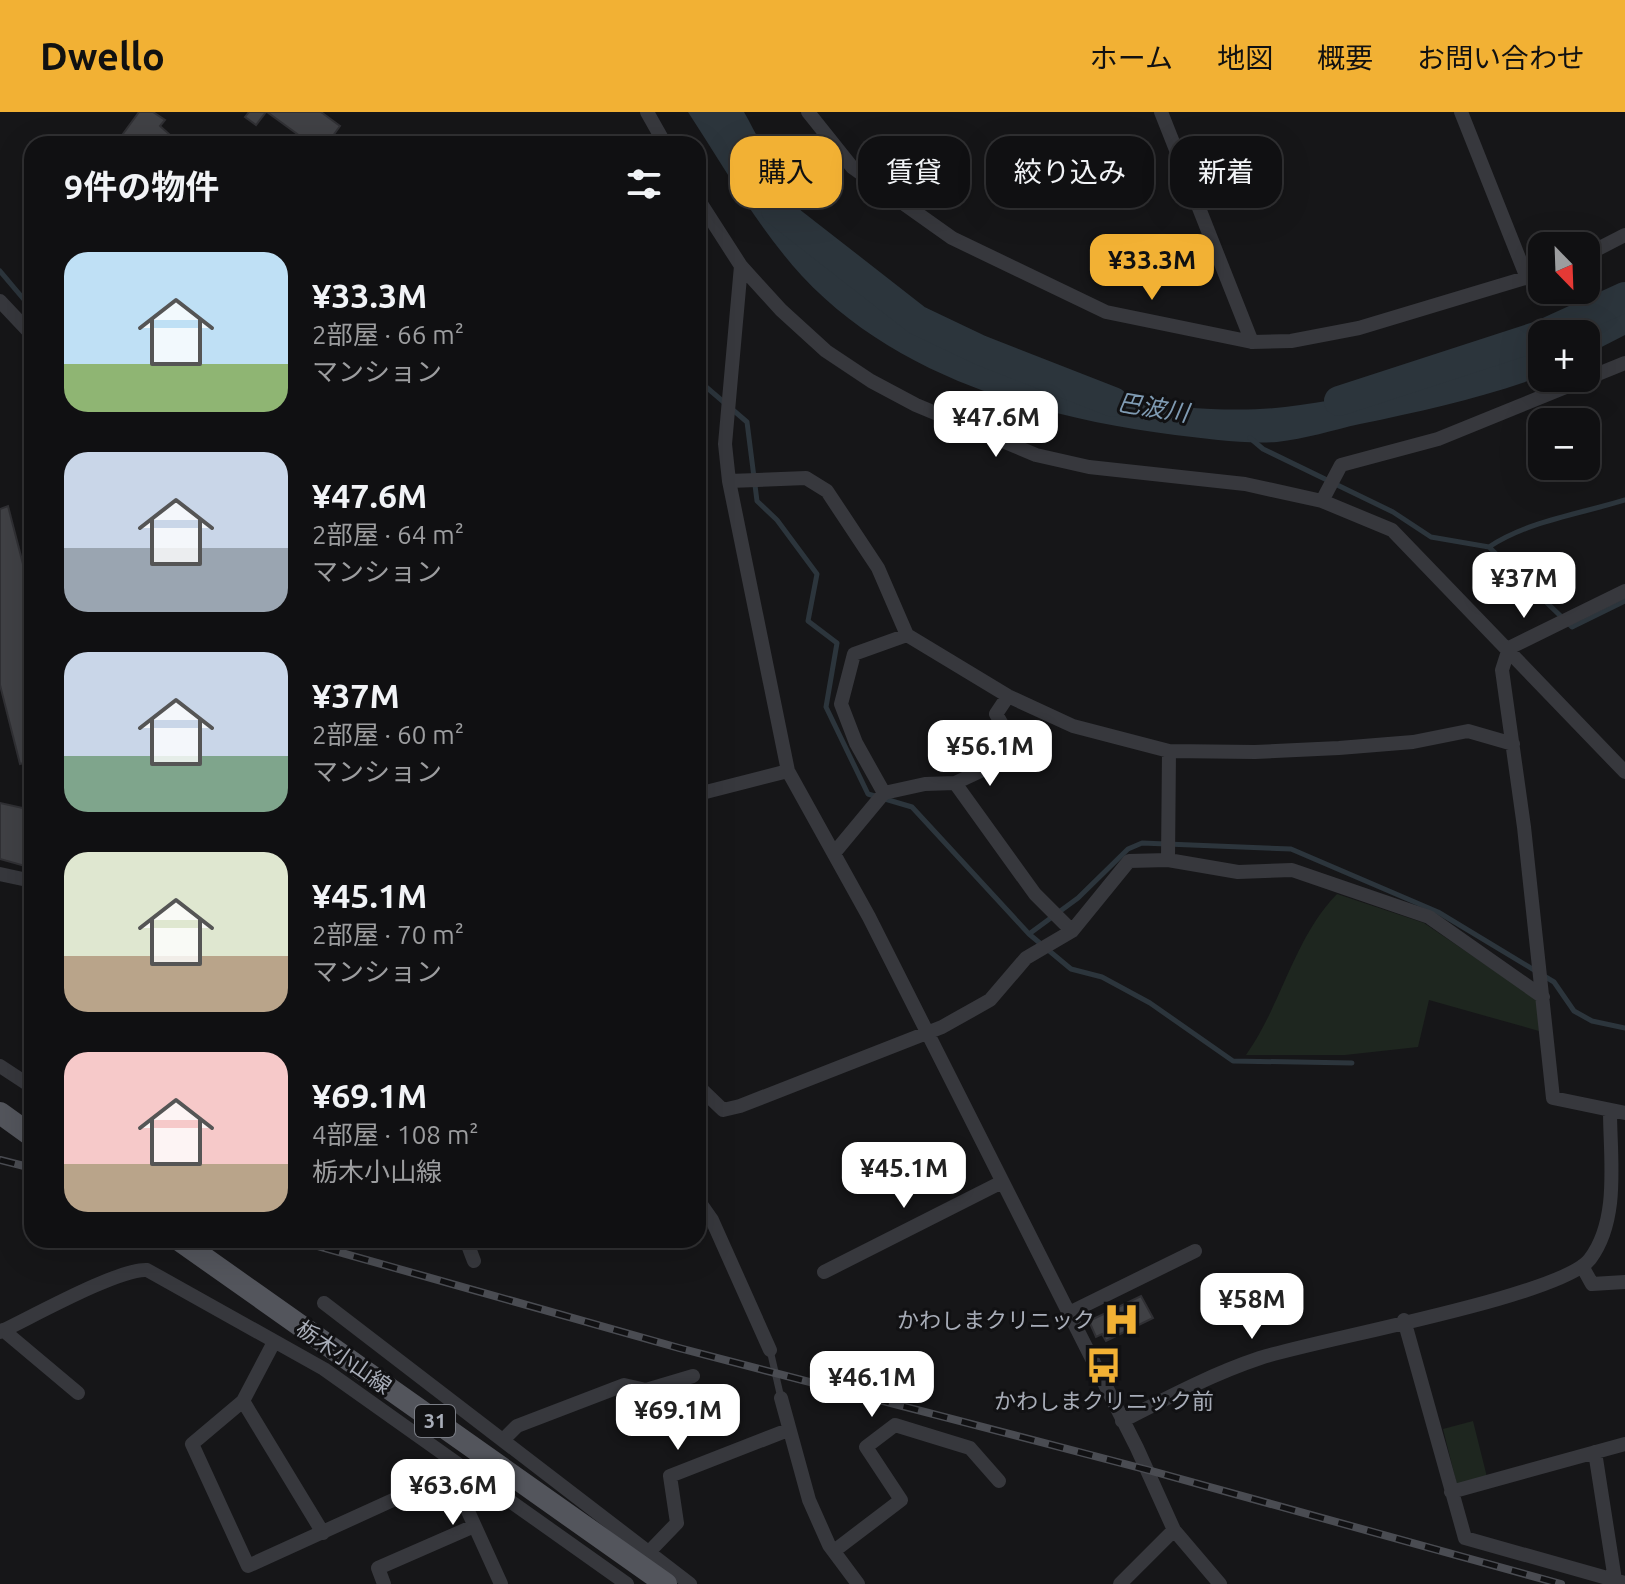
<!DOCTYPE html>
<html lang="ja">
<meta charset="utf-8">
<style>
:root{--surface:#101012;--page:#19191b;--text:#f1f3f6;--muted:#9c9d9f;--line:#303032;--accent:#f2b134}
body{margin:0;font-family:Ubuntu,"Noto Sans JP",sans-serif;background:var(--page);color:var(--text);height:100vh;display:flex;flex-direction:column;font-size:30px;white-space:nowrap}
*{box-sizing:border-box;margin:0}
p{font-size:26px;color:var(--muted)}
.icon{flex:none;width:44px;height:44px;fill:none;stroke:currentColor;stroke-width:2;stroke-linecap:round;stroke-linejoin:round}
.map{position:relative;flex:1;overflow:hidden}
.drawer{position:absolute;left:24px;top:24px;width:682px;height:1112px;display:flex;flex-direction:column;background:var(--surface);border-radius:24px;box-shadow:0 8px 32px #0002,0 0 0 2px var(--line)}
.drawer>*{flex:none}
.guide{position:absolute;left:730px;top:24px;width:760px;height:72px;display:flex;gap:16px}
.needle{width:52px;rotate:157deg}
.tools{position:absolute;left:1528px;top:120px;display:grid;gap:16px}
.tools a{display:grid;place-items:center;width:72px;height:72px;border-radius:16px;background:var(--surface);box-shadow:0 8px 32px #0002,0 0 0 2px var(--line);font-size:40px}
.price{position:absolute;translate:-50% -68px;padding:0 18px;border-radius:16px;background:#fff;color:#222;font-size:26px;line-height:52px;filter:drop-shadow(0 2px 4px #0008)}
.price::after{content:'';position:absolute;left:50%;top:48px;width:24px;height:18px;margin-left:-12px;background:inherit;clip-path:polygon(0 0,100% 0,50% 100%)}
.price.on{background:var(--accent);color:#111}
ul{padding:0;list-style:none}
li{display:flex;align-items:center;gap:24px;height:200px;padding:0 40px}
li span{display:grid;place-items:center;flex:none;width:224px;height:160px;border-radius:24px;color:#555}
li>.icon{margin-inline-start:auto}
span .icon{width:96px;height:96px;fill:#fffc;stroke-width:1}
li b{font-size:34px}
h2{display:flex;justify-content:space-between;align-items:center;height:96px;padding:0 40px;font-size:34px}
.tag{padding:0 28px;border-radius:24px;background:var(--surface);box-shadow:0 8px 32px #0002,0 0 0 2px var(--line);font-size:28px;line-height:72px}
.tag.on{background:var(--accent);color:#111}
header{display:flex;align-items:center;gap:48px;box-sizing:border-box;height:112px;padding:0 40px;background:var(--accent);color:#111}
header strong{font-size:38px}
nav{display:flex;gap:44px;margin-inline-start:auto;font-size:28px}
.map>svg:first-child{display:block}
.green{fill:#1e261f}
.water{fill:#2c353c}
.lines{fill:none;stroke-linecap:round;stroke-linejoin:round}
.stream{stroke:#2c353c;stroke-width:5}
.river{stroke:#2c353c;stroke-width:30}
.building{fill:#404145;stroke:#303034;stroke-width:2}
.lane{stroke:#37383d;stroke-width:7}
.street{stroke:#37383d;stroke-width:14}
.primary{stroke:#53555c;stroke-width:22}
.rail-casing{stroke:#4a4c52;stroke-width:8}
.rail{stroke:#111113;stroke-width:5;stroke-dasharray:15;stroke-linecap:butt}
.labels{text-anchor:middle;stroke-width:6;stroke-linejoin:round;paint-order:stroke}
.shield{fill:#111113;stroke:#7b7e86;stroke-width:2}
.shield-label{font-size:20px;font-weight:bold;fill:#a8adb8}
.poi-label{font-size:22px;fill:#a8adb8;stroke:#111113;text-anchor:end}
.street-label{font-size:22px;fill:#a8adb8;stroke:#111113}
.water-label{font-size:24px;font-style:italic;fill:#7f9bb3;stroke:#111113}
</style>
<header>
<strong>Dwello</strong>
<nav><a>ホーム</a><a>地図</a><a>概要</a><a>お問い合わせ</a></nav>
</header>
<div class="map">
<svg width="1625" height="1472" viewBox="0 0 1625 1472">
<rect width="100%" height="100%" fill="#161618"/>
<!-- green -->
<path class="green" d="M1337,782L1424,811L1538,888L1539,919L1429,888L1418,935L1345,943H1246C1282,892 1294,826 1337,782Z
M1473,1309L1487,1365L1457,1373L1443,1317Z"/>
<!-- water -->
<path class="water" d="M688,0H744C750,10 755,22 762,32C772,45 789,59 796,75C802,92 799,119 813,138C827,159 858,177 878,192C905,213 933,232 965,246C1048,281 1196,306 1285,295C1372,284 1462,263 1542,228V264C1482,286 1422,299 1360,312C1333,318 1305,327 1277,330C1243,332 1209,327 1175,323C1042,306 897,266 802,164C758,116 724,55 688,0Z
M1625,186V223L1586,243V222H1555L1604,200Z"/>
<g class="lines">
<!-- stream -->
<path class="stream" d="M0,159L32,197
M698,268L747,310L757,389L777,408L817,462L808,509L837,531L826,595L868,682L912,695L1029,822L1078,786L1128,737L1142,731L1291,737L1438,800L1554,870L1574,899L1592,909L1625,916
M1250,326L1263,337L1393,400L1431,425L1489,435C1528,409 1580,402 1625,388
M1489,435L1572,515L1625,489
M1029,822L1071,857L1102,865L1150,891L1233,949L1352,951"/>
<!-- river -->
<path class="river" d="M776,98L917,208L980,238L1113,290
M1544,222L1625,185
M1339,289L1542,223"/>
</g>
<!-- building -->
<path class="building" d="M139,0H153L165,8L160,14L180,32H129L120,26Z
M249,0H266L256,13L245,5Z
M267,0H321L340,14L327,32H311Z
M8,394L32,487V649L20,652L0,573V397Z
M0,691L32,698V756L0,747Z
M1141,1184L1153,1206L1106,1229L1102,1222L1096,1225L1089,1209Z"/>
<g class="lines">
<!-- lane -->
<path class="lane" d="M770,1238L781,1286"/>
<!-- street -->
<path class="street" d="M647,0L665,32
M808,0L852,55L952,126L1106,200L1252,230L1291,229L1359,216L1542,161
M1161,0L1252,230
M1461,0L1527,166
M698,87L741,154L725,332L729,369L788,659L869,805L1137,1336L1174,1418L1220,1472
M1586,143L1625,123
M741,154L781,198L826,239L871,269L916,293L1036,343L1089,355L1245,372L1322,389L1392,418L1625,660
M0,189L32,223
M729,369L806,366L827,379L878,456L907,523L1008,584L1073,614L1169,639L1255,640L1339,636L1413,630L1468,619L1513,632
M1322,389L1341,353L1438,327L1625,251
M1625,479L1509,536L1502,558L1524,715L1553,986L1625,1001
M955,671L1035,782L1072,819
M884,681L856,631L841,592L854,542L907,523
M698,682L788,659
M835,740L884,681L925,672L955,671L987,656L1014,633L996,602L1008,584
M1168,748L1169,639
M0,762L32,769
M0,954L32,975
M698,974L723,998L740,994L942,915L990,888L1026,846L1072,819L1129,749L1168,748L1238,760L1292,758L1429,805L1543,885
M698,1088L712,1108L770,1238
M466,1128L474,1149
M1582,1154L1592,1172L1625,1170
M824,1160L1002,1070
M324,1191L690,1472
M1069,1201L1195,1139
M1404,1208L1465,1426L1625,1471
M3,1218L78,1281
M0,1220C30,1206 119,1156 147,1158L324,1257L627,1472
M274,1230L243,1289L192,1332L248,1454L450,1362
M781,1286L809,1388L829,1433L858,1472
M243,1289L323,1421
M1122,1309C1167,1286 1212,1262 1260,1246C1319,1227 1562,1184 1590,1147C1620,1107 1610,1046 1610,999
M503,1328L517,1314L624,1273L646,1278L693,1264
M1595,1340L1615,1468
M448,1355L501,1472
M1451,1380L1625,1332
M834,1439L901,1388L866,1335L895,1313L970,1336L999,1369
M649,1440L677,1411L670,1364L788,1318
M384,1472L378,1456L474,1414
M1120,1472L1174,1418"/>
<!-- primary -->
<path class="primary" d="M0,1001L32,1024
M179,1128L666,1472"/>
<defs>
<path id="rail" d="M0,1048L32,1056
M296,1128L679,1236L1148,1358L1561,1472"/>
</defs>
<!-- rail casing -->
<use href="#rail" class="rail-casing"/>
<!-- rail -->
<use href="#rail" class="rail"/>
</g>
<!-- icons -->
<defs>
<symbol id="hospital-bare" viewBox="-9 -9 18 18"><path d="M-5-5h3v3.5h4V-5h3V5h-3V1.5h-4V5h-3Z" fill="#f2b134" stroke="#111113" stroke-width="2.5" paint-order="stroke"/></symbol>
<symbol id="bus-bare" viewBox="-9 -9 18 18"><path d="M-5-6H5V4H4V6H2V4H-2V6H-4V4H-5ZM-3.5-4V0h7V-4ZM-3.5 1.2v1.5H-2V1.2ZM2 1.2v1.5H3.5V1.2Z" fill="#f2b134" stroke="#111113" stroke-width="2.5" paint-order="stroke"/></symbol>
</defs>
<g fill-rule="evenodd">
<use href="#hospital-bare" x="1096" y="1182" width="51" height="51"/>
<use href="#bus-bare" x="1078" y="1228" width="51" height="51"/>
</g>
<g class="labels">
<!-- shield labels -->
<rect class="shield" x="415" y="1293" width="40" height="32" rx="6"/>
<g class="shield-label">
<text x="435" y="1316">31</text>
</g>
<!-- poi labels -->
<g class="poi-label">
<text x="1095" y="1216">かわしまクリニック</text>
<text x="1104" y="1297" text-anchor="middle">かわしまクリニック前</text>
</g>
<!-- street labels -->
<g class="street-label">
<text transform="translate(344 1245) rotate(35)" y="8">栃木小山線</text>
</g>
<!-- water labels -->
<g class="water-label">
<text transform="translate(1153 296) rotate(9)" y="8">巴波川</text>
</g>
</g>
</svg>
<div class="tools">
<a><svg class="needle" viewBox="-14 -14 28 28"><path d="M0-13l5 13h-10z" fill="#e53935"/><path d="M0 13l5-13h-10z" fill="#9c9d9f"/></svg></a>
<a>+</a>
<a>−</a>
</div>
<b class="price on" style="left:1152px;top:190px">¥33.3M</b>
<b class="price" style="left:996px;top:347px">¥47.6M</b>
<b class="price" style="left:1524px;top:508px">¥37M</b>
<b class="price" style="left:990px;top:676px">¥56.1M</b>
<b class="price" style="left:904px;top:1098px">¥45.1M</b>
<b class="price" style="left:1252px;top:1229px">¥58M</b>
<b class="price" style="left:872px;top:1307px">¥46.1M</b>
<b class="price" style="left:678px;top:1340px">¥69.1M</b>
<b class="price" style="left:453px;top:1415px">¥63.6M</b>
<div class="guide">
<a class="tag on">購入</a>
<a class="tag">賃貸</a>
<a class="tag">絞り込み</a>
<a class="tag">新着</a>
</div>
<section class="drawer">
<h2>9件の物件<svg class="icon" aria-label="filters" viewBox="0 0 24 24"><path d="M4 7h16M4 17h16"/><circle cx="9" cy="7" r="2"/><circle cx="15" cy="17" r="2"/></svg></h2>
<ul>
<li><span style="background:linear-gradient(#bfe0f5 70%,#8fb573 0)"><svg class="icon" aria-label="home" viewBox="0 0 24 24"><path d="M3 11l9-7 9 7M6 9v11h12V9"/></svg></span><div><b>¥33.3M</b><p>2部屋 · 66 m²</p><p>マンション</p></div></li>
<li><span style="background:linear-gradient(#c9d6e8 60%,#9aa5b1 0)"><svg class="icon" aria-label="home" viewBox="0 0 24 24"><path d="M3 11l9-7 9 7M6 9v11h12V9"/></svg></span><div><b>¥47.6M</b><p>2部屋 · 64 m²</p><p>マンション</p></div></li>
<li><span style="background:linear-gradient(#c9d6e8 65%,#7fa58c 0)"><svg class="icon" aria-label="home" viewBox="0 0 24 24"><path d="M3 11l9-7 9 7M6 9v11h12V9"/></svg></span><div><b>¥37M</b><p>2部屋 · 60 m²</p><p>マンション</p></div></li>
<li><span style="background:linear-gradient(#dfe7d0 65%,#b9a48a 0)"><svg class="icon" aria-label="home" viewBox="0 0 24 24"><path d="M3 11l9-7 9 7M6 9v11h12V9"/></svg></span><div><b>¥45.1M</b><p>2部屋 · 70 m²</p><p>マンション</p></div></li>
<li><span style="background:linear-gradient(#f6c9c9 70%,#b9a48a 0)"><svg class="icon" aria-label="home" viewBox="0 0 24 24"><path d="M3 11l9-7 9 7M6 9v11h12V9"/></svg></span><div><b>¥69.1M</b><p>4部屋 · 108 m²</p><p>栃木小山線</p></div></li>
</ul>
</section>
</div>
